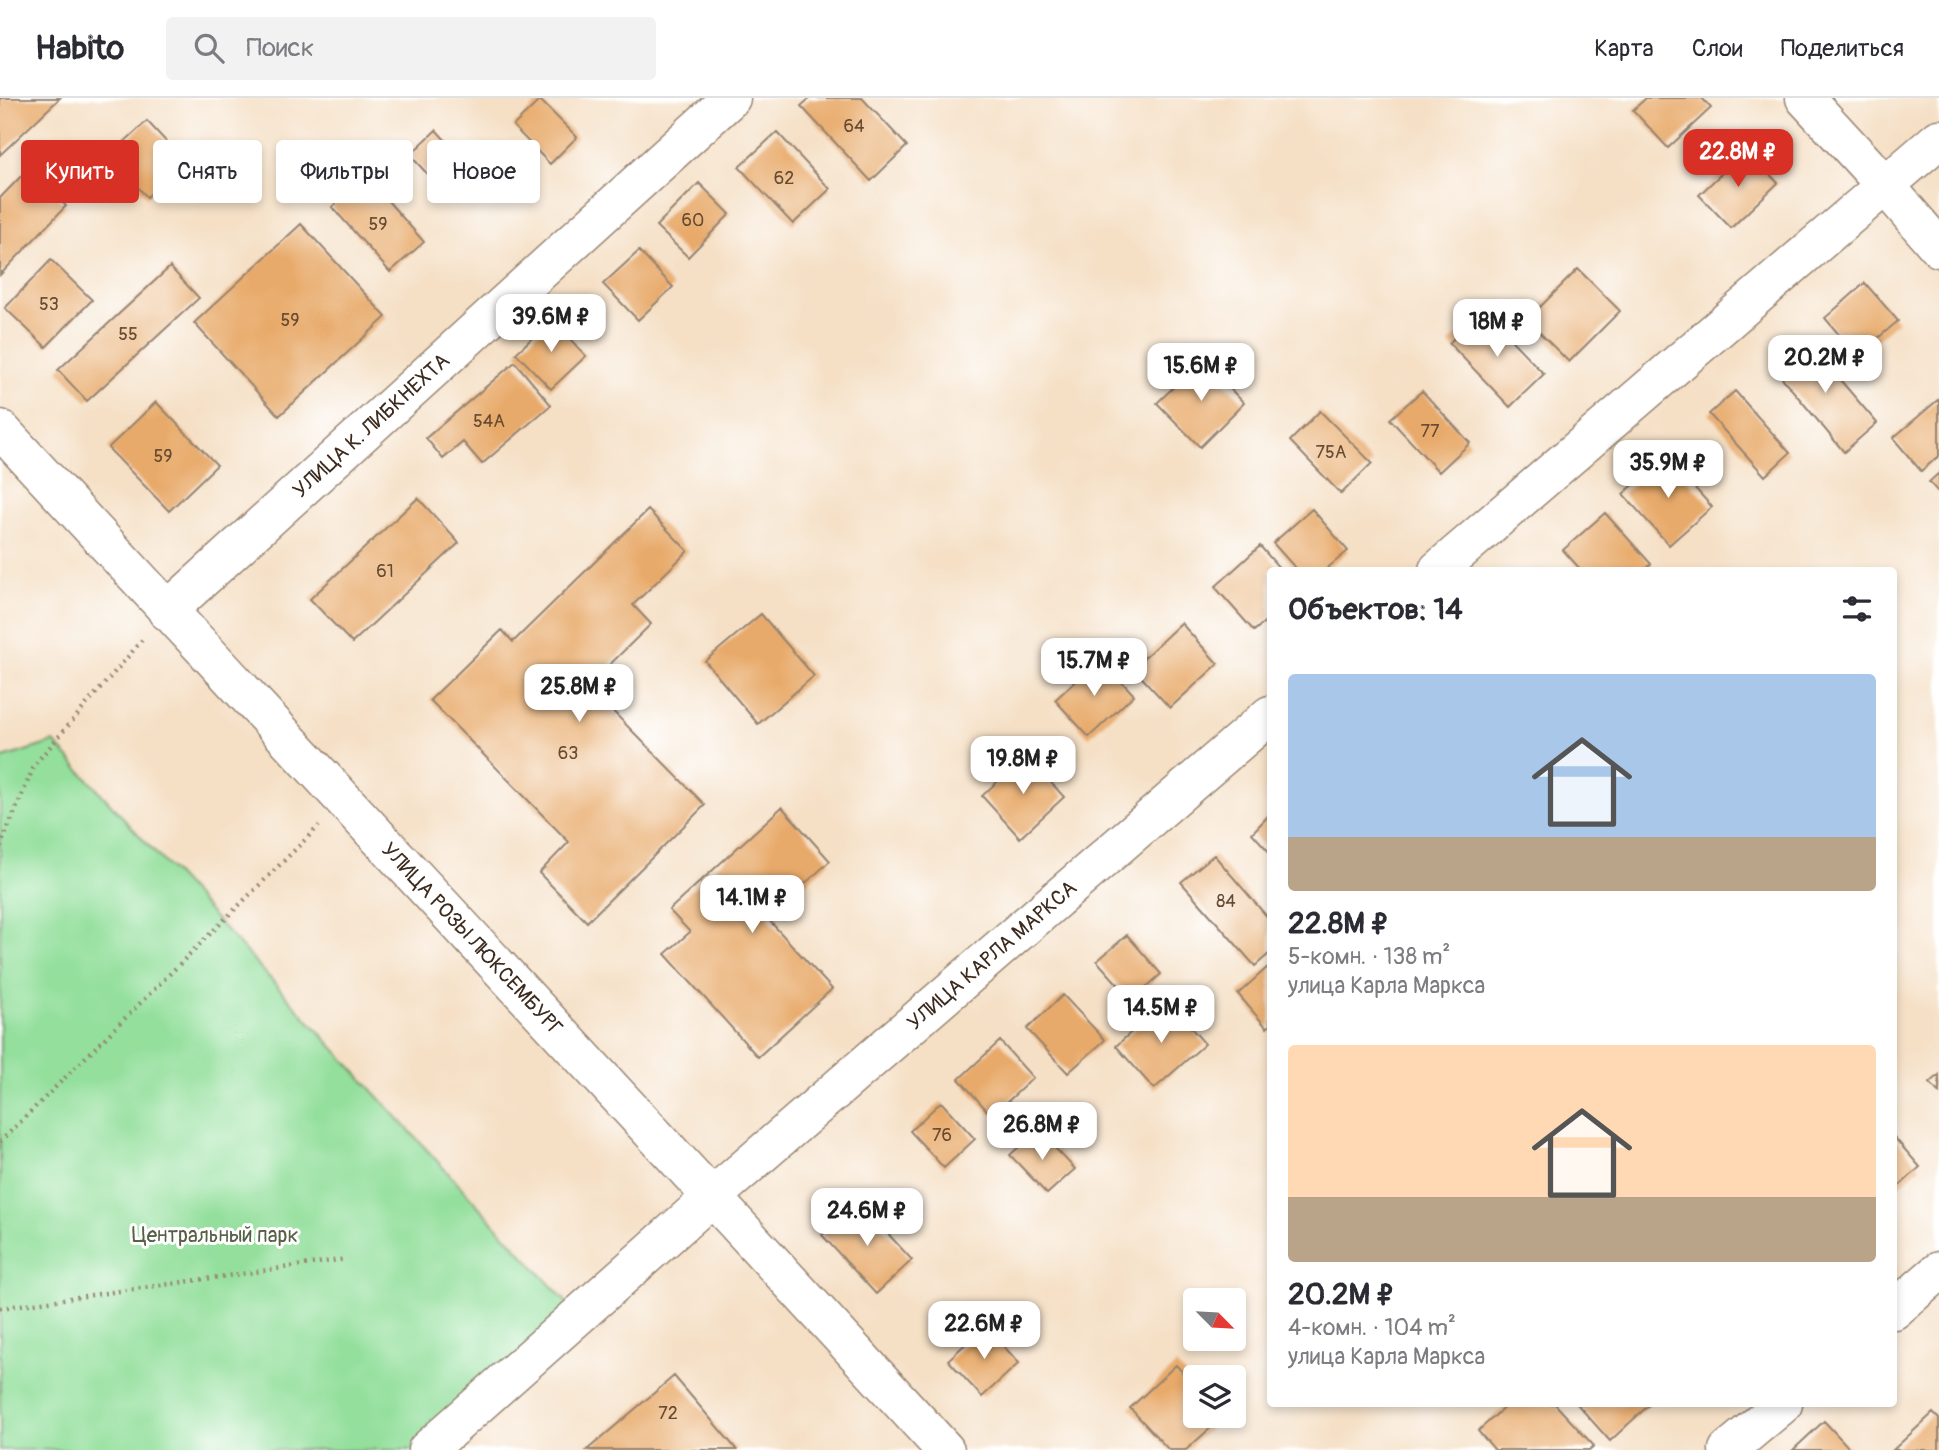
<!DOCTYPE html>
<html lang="ru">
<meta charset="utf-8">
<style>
:root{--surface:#fff;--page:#f2f2f3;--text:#2b2b33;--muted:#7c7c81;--line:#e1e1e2;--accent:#d93025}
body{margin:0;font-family:Pangolin,sans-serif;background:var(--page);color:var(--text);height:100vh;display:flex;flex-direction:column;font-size:26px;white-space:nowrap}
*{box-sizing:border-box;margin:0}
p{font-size:23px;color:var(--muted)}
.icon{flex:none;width:38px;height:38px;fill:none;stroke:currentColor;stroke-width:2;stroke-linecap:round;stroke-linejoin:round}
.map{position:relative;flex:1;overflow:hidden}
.side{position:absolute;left:1267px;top:469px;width:630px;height:840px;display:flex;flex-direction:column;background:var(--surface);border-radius:7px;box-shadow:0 4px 10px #0003}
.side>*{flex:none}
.hud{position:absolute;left:21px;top:42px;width:665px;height:63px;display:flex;gap:14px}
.needle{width:46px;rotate:114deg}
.fabs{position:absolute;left:1183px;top:1190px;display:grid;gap:14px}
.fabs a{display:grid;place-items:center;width:63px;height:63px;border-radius:7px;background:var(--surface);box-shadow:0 4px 10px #0003;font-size:35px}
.price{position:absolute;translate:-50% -60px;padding:0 16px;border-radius:14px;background:#fff;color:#222;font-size:23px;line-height:46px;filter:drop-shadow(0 2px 4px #0008)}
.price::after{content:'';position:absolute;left:50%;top:42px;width:21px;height:16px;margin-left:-10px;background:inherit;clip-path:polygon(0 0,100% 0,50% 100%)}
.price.on{background:var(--accent);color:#fff}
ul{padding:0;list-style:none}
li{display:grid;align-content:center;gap:14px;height:371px;padding:0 21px}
li span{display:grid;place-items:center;height:217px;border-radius:7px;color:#555}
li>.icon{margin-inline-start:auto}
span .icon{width:126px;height:126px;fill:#fffc;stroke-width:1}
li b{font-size:30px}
h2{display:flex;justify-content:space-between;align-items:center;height:84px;padding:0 21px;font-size:30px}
.pill{padding:0 24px;border-radius:7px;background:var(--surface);box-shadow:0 4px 10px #0003;font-size:24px;line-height:63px}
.pill.on{background:var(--accent);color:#fff}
header{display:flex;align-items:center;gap:42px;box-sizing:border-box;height:98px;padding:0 35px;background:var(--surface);border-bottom:2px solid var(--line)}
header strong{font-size:33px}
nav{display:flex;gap:38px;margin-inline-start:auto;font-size:24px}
.search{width:490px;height:63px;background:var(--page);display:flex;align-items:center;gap:18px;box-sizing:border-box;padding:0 24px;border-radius:7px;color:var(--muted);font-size:26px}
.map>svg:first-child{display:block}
.green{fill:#93df9b;stroke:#67845c;stroke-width:2}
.building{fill:#e8aa6a}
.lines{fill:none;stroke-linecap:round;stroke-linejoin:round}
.minor-casing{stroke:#988572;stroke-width:41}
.path{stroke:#988572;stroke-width:4.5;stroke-dasharray:2 5;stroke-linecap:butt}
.minor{stroke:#fff;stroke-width:38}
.labels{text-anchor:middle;stroke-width:6;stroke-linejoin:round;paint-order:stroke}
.number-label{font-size:18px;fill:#664a31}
.street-label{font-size:21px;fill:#3b2a1e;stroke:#fff}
.park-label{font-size:21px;fill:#556044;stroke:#fff}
</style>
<header>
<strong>Habito</strong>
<div class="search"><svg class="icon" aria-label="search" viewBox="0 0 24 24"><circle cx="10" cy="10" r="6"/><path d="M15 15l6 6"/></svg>Поиск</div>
<nav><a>Карта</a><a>Слои</a><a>Поделиться</a></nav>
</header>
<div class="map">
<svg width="1939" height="1352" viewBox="0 0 1939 1352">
<rect width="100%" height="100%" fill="#fff"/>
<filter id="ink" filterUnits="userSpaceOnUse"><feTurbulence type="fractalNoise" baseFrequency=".0143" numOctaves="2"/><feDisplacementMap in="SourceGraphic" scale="14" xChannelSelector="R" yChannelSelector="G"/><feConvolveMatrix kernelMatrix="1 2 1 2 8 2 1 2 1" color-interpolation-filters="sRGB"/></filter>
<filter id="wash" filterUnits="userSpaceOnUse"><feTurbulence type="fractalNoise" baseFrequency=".00686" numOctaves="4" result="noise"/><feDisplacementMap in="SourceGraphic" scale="28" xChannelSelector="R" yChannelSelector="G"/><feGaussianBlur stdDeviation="1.57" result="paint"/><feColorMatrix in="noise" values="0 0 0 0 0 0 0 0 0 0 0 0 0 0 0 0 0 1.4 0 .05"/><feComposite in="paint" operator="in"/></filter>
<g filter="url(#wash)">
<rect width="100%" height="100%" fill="#f5e0c6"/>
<!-- green -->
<path class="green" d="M54,644L578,1217L427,1352H0V661Z"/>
<g id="blocks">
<!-- building -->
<path class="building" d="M0,0H60L0,57Z
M810,0H862L907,48L871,83L801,8Z
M1646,0H1702L1711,10L1668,50L1633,12Z
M540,2L577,39L550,66L513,28Z
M147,23L185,64L147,99L109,58Z
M436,32L478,78L451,102L410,57Z
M777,34L830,91L793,126L739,69Z
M1746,52L1778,85L1731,130L1699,97Z
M28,71L66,108L0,177V100Z
M366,78L424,144L390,174L332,109Z
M699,85L730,116L688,159L656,128Z
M301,126L386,219L279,318L194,225Z
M639,153L673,189L638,222L603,186Z
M51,162L92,202L46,249L5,210Z
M170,169L199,200L87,303L58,272Z
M1578,171L1620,213L1569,264L1527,222Z
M1865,185L1898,223L1857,258L1825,220Z
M1483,213L1544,276L1510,309L1449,245Z
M552,222L586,258L551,291L516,255Z
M1805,241L1877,325L1844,354L1773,269Z
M1202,262L1244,305L1200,349L1157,305Z
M515,264L551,307L482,366L463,344L443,361L426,340Z
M1422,293L1470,345L1439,374L1390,321Z
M1735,293L1790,355L1765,378L1709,316Z
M1939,301V358L1921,373L1893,340Z
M156,304L217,367L169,413L108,350Z
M1320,313L1372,365L1341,396L1290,343Z
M1666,358L1712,409L1669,447L1623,396Z
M1939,375V395L1929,384Z
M418,400L459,445L352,545L310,501Z
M1312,411L1348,453L1325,472H1297L1273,445Z
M648,412L688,453L633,507L651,526L588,588L705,707L587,824L539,775L569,744L430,602L502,532L513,544Z
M1605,415L1651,466L1644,472H1581L1563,452Z
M1260,448L1281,472H1270V519L1254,533L1215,489Z
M761,516L814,578L758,626L705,563Z
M1181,525L1218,566L1170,610L1133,570Z
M1100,560L1134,597L1089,639L1055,602Z
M1026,657L1064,699L1020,740L982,698Z
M782,709L830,763L767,820L832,891L758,959L665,856L690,834L669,812Z
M1270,716V755L1252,735Z
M1214,757L1270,822V855L1255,868L1181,784Z
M1127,837L1161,876L1132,902L1097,863Z
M1270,867V927L1267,930L1238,896Z
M1063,897L1105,942L1068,975L1027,931Z
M1167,902L1205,946L1154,991L1116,948Z
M1000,943L1033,980L992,1018L959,981Z
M1939,977V995L1930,985Z
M941,1004L975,1041L944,1070L910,1033Z
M1038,1032L1075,1071L1047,1096L1010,1057Z
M1894,1039L1920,1069L1894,1093Z
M859,1104L912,1162L876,1196L822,1137Z
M985,1228L1019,1265L982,1299L948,1262Z
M1176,1267L1195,1288V1318H1224L1186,1352H1169L1130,1310Z
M674,1278L737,1352H587Z
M1508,1306H1555L1594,1348L1589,1352H1495L1478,1333Z
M1577,1306H1650L1610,1343Z
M1933,1315L1939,1321V1352H1893Z
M1824,1323L1851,1352H1793Z"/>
</g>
</g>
<g filter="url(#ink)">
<use href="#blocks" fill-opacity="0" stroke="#988572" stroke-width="2"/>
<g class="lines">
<defs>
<g id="minor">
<path d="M1805,0L1885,87L1939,150"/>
<path id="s1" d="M0,331C314,673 632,1010 945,1352"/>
<path d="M1438,472L1939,41"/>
<path id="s2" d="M167,513L731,0"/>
<path d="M1894,1212L1939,1173"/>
<path id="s3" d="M427,1352L713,1098L1270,617"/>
<path d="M1728,1352L1783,1306"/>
</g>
</defs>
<!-- minor casing -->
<use href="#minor" class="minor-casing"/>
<!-- path -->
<path class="path" d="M0,749L35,666L144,540
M0,1044L319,728
M0,1210L346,1161"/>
<!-- minor -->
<use href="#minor" class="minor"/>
</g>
</g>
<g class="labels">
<!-- number labels -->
<g class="number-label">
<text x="854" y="34">64</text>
<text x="784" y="86">62</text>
<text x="693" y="128">60</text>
<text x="378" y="132">59</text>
<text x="49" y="212">53</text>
<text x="290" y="228">59</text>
<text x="128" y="242">55</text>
<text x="489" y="329">54А</text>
<text x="1430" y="339">77</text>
<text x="1331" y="360">75А</text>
<text x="163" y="364">59</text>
<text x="385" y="479">61</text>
<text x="568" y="661">63</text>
<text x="1226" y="809">84</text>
<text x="942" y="1043">76</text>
<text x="668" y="1321">72</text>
</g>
<!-- street labels -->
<g class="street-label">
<text dy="7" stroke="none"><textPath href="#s2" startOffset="276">УЛИЦА К. ЛИБКНЕХТА</textPath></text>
<text dy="7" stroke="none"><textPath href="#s1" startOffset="695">УЛИЦА РОЗЫ ЛЮКСЕМБУРГ</textPath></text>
<text dy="7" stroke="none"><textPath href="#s3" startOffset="751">УЛИЦА КАРЛА МАРКСА</textPath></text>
</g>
<!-- park labels -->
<g class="park-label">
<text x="215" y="1144">Центральный парк</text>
</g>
</g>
</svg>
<div class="fabs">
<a><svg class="needle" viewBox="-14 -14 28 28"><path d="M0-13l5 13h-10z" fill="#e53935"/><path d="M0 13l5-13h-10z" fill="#7c7c81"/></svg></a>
<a><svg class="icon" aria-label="layers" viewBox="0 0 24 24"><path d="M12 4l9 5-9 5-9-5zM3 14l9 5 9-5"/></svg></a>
</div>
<b class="price on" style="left:1738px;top:91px">22.8M ₽</b>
<b class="price" style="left:551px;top:256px">39.6M ₽</b>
<b class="price" style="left:1497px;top:261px">18M ₽</b>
<b class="price" style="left:1825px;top:297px">20.2M ₽</b>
<b class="price" style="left:1201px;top:305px">15.6M ₽</b>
<b class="price" style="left:1668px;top:402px">35.9M ₽</b>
<b class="price" style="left:1094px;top:600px">15.7M ₽</b>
<b class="price" style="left:579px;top:626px">25.8M ₽</b>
<b class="price" style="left:1023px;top:698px">19.8M ₽</b>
<b class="price" style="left:752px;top:837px">14.1M ₽</b>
<b class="price" style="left:1161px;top:947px">14.5M ₽</b>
<b class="price" style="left:1042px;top:1064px">26.8M ₽</b>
<b class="price" style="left:867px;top:1150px">24.6M ₽</b>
<b class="price" style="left:984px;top:1263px">22.6M ₽</b>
<div class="hud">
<a class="pill on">Купить</a>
<a class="pill">Снять</a>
<a class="pill">Фильтры</a>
<a class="pill">Новое</a>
</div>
<section class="side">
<h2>Объектов: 14<svg class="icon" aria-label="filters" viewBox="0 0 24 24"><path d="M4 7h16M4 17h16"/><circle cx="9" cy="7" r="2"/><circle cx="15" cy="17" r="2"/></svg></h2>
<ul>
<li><span style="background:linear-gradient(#a9c7e8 75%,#b9a48a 0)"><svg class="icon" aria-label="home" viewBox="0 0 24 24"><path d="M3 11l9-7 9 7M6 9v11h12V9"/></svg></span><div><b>22.8M ₽</b><p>5-комн. · 138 m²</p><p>улица Карла Маркса</p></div></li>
<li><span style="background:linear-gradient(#ffd9b3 70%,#b9a48a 0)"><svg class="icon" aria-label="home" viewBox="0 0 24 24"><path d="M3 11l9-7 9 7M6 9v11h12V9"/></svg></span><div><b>20.2M ₽</b><p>4-комн. · 104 m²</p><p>улица Карла Маркса</p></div></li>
</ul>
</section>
</div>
